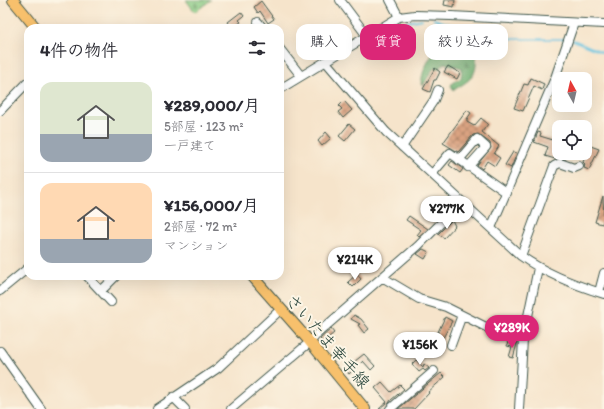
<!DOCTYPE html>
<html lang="ja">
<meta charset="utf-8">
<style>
:root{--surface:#fff;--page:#f7f7f7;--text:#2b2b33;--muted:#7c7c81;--line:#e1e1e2;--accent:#db2777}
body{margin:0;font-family:Itim,"Klee One",sans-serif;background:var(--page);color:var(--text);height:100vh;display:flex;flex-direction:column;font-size:15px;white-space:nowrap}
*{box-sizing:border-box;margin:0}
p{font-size:13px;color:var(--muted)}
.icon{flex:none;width:22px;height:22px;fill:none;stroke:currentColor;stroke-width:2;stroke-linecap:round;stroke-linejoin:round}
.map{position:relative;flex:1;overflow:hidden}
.details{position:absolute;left:24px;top:24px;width:260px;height:256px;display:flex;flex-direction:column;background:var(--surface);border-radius:12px;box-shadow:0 4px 16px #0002}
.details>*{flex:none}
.top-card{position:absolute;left:296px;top:24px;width:248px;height:36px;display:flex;gap:8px}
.needle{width:26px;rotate:352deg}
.controls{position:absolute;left:552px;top:72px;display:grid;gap:8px}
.controls a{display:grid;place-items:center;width:40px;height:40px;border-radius:8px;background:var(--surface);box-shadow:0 4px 16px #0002;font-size:20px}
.price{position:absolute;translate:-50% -34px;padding:0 9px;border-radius:14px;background:#fff;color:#222;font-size:13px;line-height:26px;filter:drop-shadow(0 1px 2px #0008)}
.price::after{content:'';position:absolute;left:50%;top:24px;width:12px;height:9px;margin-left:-6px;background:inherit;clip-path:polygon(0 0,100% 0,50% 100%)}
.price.selected{background:var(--accent);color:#fff}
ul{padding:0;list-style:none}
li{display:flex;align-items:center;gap:12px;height:100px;padding:0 16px}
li+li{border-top:1px solid var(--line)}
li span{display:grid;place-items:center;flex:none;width:112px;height:80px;border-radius:12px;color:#555}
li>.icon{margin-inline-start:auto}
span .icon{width:48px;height:48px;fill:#fffc;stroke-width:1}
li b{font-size:17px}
h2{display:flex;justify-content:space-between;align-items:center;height:48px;padding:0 16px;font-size:17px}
.tag{padding:0 14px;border-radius:12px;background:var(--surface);box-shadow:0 4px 16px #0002;font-size:14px;line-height:36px}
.tag.selected{background:var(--accent);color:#fff}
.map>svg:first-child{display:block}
.forest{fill:url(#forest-firs);stroke:#467653}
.cemetery{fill:url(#cemetery-stones);stroke:#54845c}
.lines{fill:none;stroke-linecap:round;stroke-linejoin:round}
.stream{stroke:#63c3e1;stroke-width:2}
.building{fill:url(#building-cross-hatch)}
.minor-casing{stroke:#3f564b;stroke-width:10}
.major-casing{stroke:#3f564b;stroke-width:12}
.minor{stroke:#fff;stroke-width:8}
.major{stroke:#f7c06c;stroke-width:10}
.labels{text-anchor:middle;stroke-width:4;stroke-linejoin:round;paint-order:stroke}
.street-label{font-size:17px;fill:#1f3d34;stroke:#fcf5e5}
</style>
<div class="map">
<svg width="604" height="409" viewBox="0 0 604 409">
<defs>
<pattern id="forest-firs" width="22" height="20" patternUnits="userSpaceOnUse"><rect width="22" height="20" fill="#6eaf72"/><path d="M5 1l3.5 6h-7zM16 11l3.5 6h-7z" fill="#5a905e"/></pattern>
<pattern id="cemetery-stones" width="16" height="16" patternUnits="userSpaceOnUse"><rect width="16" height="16" fill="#89cb84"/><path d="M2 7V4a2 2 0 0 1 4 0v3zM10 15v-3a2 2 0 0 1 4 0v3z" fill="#6fa66d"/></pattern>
<pattern id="building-cross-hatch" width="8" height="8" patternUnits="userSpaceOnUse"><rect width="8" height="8" fill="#daa381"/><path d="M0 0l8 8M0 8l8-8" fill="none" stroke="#b0866a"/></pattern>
</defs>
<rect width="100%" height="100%" fill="#fcf5e5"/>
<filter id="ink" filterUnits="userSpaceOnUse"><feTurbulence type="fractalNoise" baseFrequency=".025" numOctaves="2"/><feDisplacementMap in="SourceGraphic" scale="8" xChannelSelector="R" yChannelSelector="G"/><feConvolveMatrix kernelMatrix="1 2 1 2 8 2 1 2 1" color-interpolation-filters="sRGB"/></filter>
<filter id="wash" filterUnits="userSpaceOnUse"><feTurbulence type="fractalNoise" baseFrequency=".012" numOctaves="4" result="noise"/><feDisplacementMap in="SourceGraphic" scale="16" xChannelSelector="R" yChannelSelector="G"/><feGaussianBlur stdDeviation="0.9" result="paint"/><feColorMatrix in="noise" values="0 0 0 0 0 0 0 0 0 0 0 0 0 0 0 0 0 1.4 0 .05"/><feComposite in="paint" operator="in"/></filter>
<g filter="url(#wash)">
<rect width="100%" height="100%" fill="#f6e4cb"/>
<!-- forest -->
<path class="forest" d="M437,48L467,50L476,57C478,77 468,81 454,90L451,86L452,83L461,78L462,68L444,63L440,68L433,69L423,86C418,76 430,57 437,48Z"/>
<!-- cemetery -->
<path class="cemetery" d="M186,0H211L195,12Z"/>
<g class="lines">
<!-- stream -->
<path class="stream" d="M434,19L452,25L513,39H566
M397,24L422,19
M573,40L604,53"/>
</g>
<g id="blocks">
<!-- building -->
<path class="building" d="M445,0H455L454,7L444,5Z
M261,1L274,19L268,23L260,11L258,13L254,7Z
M241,12L244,16L239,20L241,22L232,28L228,22Z
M448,66L460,73L457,79L444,72Z
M435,68L440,72L436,80H434L430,92L423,89Z
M531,78L544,84L542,90L534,86L523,111L514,108L524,84L528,85Z
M344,101L352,110L343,118L338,112L342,109L339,106Z
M467,110L471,113L467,119V122L474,126L481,118L488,124L482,132L499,146L494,154L500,158L495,166L487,161L482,169L477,165L491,148L490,143L478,134L473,135L458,152L443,143Z
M349,124L355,129L345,141L339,136Z
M558,129L559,142L555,153H568L566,159L560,158L555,159L545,156L548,147L534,142L538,132L541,133L540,136L553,140Z
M326,132L331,138L322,146L318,141Z
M585,144L599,149L589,170L584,168L585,164L583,162L585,157Z
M513,152L517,153L511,168L505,165Z
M452,161L463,169L460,173L449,165Z
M603,196L604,219L602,224L595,222Z
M409,216L428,229L419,237L417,235L421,230L406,220Z
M452,220L455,226L444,238L438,234Z
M423,249L429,252L425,259L417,254Z
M357,274L361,279L353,287L348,282Z
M354,315L361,319L369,329L364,333L358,325L360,324L351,319Z
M445,317L452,321L436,351L430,349Z
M331,329L334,333L323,342L320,339Z
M508,341L517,344L513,358L509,357L512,347L507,346Z
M364,354L375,366L371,370L363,361L349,374L345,369Z
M416,360L423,367L424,364L429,368L425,371L423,369L419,372L412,364Z
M441,373L445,377L428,392L429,393L414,409H398Z
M382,382L391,392L400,385L404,389L391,400L385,409H379L387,402L375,388Z"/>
</g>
</g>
<g filter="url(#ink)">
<use href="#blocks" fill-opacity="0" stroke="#3f564b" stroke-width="1"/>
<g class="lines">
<defs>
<path id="minor" d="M340,0L367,36
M390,0L399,17
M258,22L263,28
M280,49L301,76
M326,62L386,132L521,256C546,274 575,285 604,294
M280,89L399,17L415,15L451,16L604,24
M0,111L28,82
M402,147L434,100L438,90
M459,160L477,139L486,147L468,167
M432,174L450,153L507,193
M491,228L555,78L574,23
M521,256L554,166L560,163L574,168L579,166
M87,276L111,302
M382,277L419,299L446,307L490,329L523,340
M0,291L28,268
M101,291L116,276
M599,292L604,273
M451,345L462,315
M0,351L41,409
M173,397L185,409
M157,409L218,368L280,310
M231,409L310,342L318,333L418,246L462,202
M390,409L434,371
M519,409L523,340L538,268"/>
<path id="major" d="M13,0L36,28
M252,276L310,342L365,409"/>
</defs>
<!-- minor casing -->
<use href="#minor" class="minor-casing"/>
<!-- major casing -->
<use href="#major" class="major-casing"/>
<!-- minor -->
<use href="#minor" class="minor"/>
<!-- major -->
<use href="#major" class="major"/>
</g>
</g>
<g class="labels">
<!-- street labels -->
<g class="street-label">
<text transform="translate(328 341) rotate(49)" y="6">さいたま幸手線</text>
</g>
</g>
</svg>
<div class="controls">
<a><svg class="needle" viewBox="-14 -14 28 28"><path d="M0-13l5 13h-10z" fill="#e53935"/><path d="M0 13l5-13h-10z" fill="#7c7c81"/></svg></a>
<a><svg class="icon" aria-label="locate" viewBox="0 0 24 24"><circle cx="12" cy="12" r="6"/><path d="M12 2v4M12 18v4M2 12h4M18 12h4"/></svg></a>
</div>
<b class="price" style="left:447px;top:230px">¥277K</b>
<b class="price" style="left:355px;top:281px">¥214K</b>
<b class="price selected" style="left:512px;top:349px">¥289K</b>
<b class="price" style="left:420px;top:366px">¥156K</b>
<div class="top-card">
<a class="tag">購入</a>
<a class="tag selected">賃貸</a>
<a class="tag">絞り込み</a>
</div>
<section class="details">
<h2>4件の物件<svg class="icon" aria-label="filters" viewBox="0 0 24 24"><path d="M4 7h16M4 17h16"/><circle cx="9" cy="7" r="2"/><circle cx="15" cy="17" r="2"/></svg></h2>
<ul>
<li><span style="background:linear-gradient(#dfe7d0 65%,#9aa5b1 0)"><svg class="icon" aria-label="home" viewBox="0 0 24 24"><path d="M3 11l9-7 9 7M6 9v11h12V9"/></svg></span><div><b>¥289,000/月</b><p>5部屋 · 123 m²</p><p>一戸建て</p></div></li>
<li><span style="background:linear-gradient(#ffd9b3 70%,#9aa5b1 0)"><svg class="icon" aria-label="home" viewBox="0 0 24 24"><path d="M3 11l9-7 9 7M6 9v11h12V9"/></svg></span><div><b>¥156,000/月</b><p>2部屋 · 72 m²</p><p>マンション</p></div></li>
</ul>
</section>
</div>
